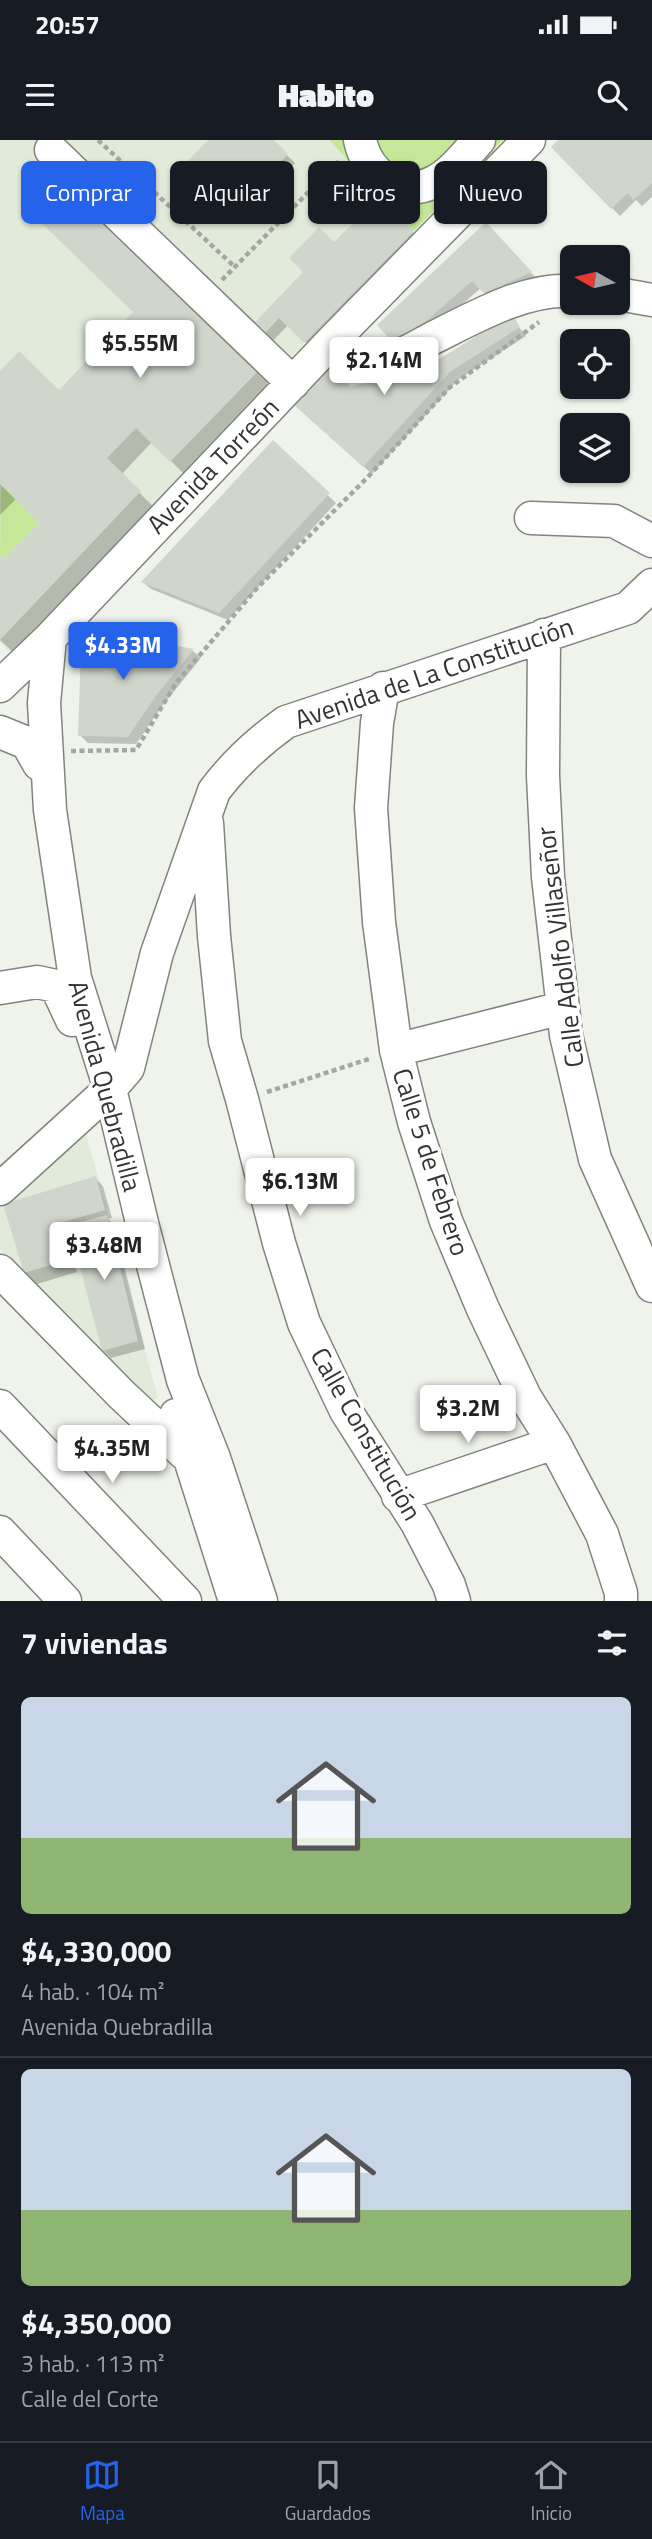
<!DOCTYPE html>
<html lang="es">
<meta charset="utf-8">
<style>
:root{--surface:#171b24;--page:#20242c;--text:#f1f3f6;--muted:#9ea1a6;--line:#363941;--accent:#2563eb}
body{margin:0;font-family:"Titillium Web",sans-serif;background:var(--page);color:var(--text);height:100vh;display:flex;flex-direction:column;font-size:26px;white-space:nowrap}
*{box-sizing:border-box;margin:0}
p{font-size:23px;color:var(--muted)}
.icon{flex:none;width:38px;height:38px;fill:none;stroke:currentColor;stroke-width:2;stroke-linecap:round;stroke-linejoin:round}
.map{position:relative;height:1461px;overflow:hidden}
.side{display:flex;flex-direction:column;background:var(--surface);flex:1}
.side>*{flex:none}
.top-card{position:absolute;left:21px;top:21px;width:611px;height:63px;display:flex;gap:14px}
.needle{width:46px;rotate:278deg}
.fabs{position:absolute;left:560px;top:105px;display:grid;gap:14px}
.fabs a{display:grid;place-items:center;width:70px;height:70px;border-radius:10px;background:var(--surface);box-shadow:0 2px 5px #0004;font-size:35px}
.price{position:absolute;translate:-50% -60px;padding:0 16px;border-radius:7px;background:#fff;color:#222;font-size:23px;line-height:46px;filter:drop-shadow(0 2px 4px #0008)}
.price::after{content:'';position:absolute;left:50%;top:42px;width:21px;height:16px;margin-left:-10px;background:inherit;clip-path:polygon(0 0,100% 0,50% 100%)}
.price.on{background:var(--accent);color:#fff}
ul{padding:0;list-style:none}
li{display:grid;align-content:center;gap:14px;height:371px;padding:0 21px}
li+li{border-top:2px solid var(--line)}
li span{display:grid;place-items:center;height:217px;border-radius:10px;color:#555}
li>.icon{margin-inline-start:auto}
span .icon{width:126px;height:126px;fill:#fffc;stroke-width:1}
li b{font-size:30px}
h2{display:flex;justify-content:space-between;align-items:center;height:84px;padding:0 21px;font-size:30px}
.tag{padding:0 24px;border-radius:10px;background:var(--surface);box-shadow:0 2px 5px #0004;font-size:24px;line-height:63px}
.tag.on{background:var(--accent);color:#fff}
.status{display:flex;justify-content:space-between;align-items:center;height:49px;padding:0 35px;background:var(--surface);direction:ltr}
.status svg{height:19px;fill:currentColor}
header{display:flex;justify-content:space-between;align-items:center;height:91px;padding:0 21px;background:var(--surface);font-size:32px;font-weight:800}
.tabs{display:flex;justify-content:space-around;align-items:center;height:98px;border-top:2px solid var(--line);background:var(--surface);font-size:19px;color:var(--muted)}
.tabs a{display:grid;justify-items:center;gap:4px}
.tabs .on{color:var(--accent)}
.map>svg:first-child{display:block}
.built{fill:#e2eada}
.green{fill:#c4e897}
.shadow{fill:#0003}
.building{fill:#d1d6cd}
.lines{fill:none;stroke-linecap:round;stroke-linejoin:round}
.minor-casing{stroke:#81857d;stroke-width:35}
.path{stroke:#a5a8a2;stroke-width:4.5;stroke-dasharray:5 3.5;stroke-linecap:butt}
.minor{stroke:#fff;stroke-width:32}
.labels{text-anchor:middle;stroke-width:7;stroke-linejoin:round;paint-order:stroke}
.street-label{font-size:26px;fill:#343532;stroke:#fff}
</style>
<div class="status"><b>20:57</b><svg viewBox="0 0 49 12"><path d="M0 12V9h3v3zM5 12V6h3v6zM10 12V3h3v9zM15 12V0h3v12zM26 1h20v11H26zM47 4h2v5h-2z"/></svg></div>
<header><svg class="icon" aria-label="menu" viewBox="0 0 24 24"><path d="M4 6h16M4 12h16M4 18h16"/></svg>Habito<svg class="icon" aria-label="search" viewBox="0 0 24 24"><circle cx="10" cy="10" r="6"/><path d="M15 15l6 6"/></svg></header>
<div class="map">
<svg width="652" height="1461" viewBox="0 0 652 1461">
<rect width="100%" height="100%" fill="#eff3eb"/>
<!-- built -->
<path class="built" d="M0,0H329L414,91L304,203L13,514L0,502Z
M83,982L158,1258L139,1264L0,1109V1066Z"/>
<!-- green -->
<path class="green" d="M329,0H503L414,91Z
M1,344L39,383L3,419L0,416Z"/>
<!-- shadow -->
<path class="shadow" d="M210,0H271L295,23L245,79L195,32Z
M560,0H652V57L642,66L636,60L620,76L553,7Z
M389,66L420,100L313,209L288,185L251,224L273,246L186,336L152,302L121,335L155,368L16,515L0,500V418L3,421L41,383L17,358L0,375V233L59,252L234,207L334,105Z
M486,85L538,140L493,160L481,148L419,202L398,206L390,197Z
M511,177L526,196L458,240L372,334L304,272L350,249L442,219Z
M273,302L336,363L228,480L151,449L143,442Z
M108,496L193,511L201,518L163,565L136,604L88,603L80,595Z
M95,1038L103,1046L112,1078L108,1079L114,1085L145,1209L111,1218L103,1210L72,1089L65,1091L77,1132L37,1144L26,1133L5,1066Z"/>
<!-- building -->
<path class="building" d="M208,0H274L288,14L236,72L185,24Z
M558,0H652V43L633,60L628,53L611,69L551,7Z
M52,28L234,204L303,132L289,118L319,87L334,102L381,56L414,91L304,203L279,178L245,215L260,229L170,322L136,288L107,318L141,351L0,500V416L3,419L39,383L0,344V231L19,211L59,250L133,172L20,62Z
M486,82L532,132L484,153L472,141L411,194L389,198L377,185Z
M512,174L520,187L450,232L363,327L293,264L327,226L351,247L441,218Z
M273,300L330,353L219,473L141,442Z
M108,494L194,509L155,557L128,597L78,596L81,510Z
M96,1036L105,1070L56,1084L67,1120L24,1133L3,1064Z
M107,1075L138,1201L102,1211L69,1085Z"/>
<g class="lines">
<defs>
<path id="minor" d="M360,0C367,34 400,59 434,42C452,33 466,14 479,0
M51,10L293,243
M618,154L652,160
M334,199C345,206 358,218 371,221C388,225 416,207 431,199C471,179 526,147 572,151
M531,378L614,381L652,401
M544,495L543,636L548,737L566,895L595,1019L652,1146
M50,498L44,563L50,670L75,838L110,949L143,1087L183,1240L214,1318L261,1461
M0,546L50,498L334,199L529,0
M383,548L377,583L371,668L379,782L396,910L414,982L446,1081L483,1169L525,1257L554,1303L602,1394L621,1453V1461
M0,592L27,603L39,624
M207,683L214,796L225,901L242,959L279,1103L304,1183L346,1271L417,1383L449,1445L454,1461
M0,848L37,842L56,846L72,880
M396,910L562,868
M0,1049L110,949L128,928L157,813L214,651C235,623 258,602 286,582L628,468L652,445
M0,1131L122,1255L186,1315
M0,1266L185,1461
M176,1275L235,1461
M398,1356L554,1303
M0,1392L65,1461"/>
</defs>
<!-- minor casing -->
<use href="#minor" class="minor-casing"/>
<!-- path -->
<path class="path" d="M98,0L235,127
M323,37L345,57L355,45
M222,140L339,21
M71,611L136,610L176,543L258,447L367,338L449,248L539,182
M267,952L372,918"/>
<!-- minor -->
<use href="#minor" class="minor"/>
</g>
<g class="labels">
<!-- street labels -->
<g class="street-label">
<text transform="translate(213 326) rotate(-46)" y="9">Avenida Torreón</text>
<text transform="translate(434 533) rotate(-19)" y="9">Avenida de La Constitución</text>
<text transform="translate(560 807) rotate(-97)" y="9">Calle Adolfo Villaseñor</text>
<text transform="translate(105 946) rotate(75)" y="9">Avenida Quebradilla</text>
<text transform="translate(431 1022) rotate(72)" y="9">Calle 5 de Febrero</text>
<text transform="translate(366 1294) rotate(60)" y="9">Calle Constitución</text>
</g>
</g>
</svg>
<div class="fabs">
<a><svg class="needle" viewBox="-14 -14 28 28"><path d="M0-13l5 13h-10z" fill="#e53935"/><path d="M0 13l5-13h-10z" fill="#9ea1a6"/></svg></a>
<a><svg class="icon" aria-label="locate" viewBox="0 0 24 24"><circle cx="12" cy="12" r="6"/><path d="M12 2v4M12 18v4M2 12h4M18 12h4"/></svg></a>
<a><svg class="icon" aria-label="layers" viewBox="0 0 24 24"><path d="M12 4l9 5-9 5-9-5zM3 14l9 5 9-5"/></svg></a>
</div>
<b class="price" style="left:140px;top:240px">$5.55M</b>
<b class="price" style="left:384px;top:257px">$2.14M</b>
<b class="price on" style="left:123px;top:542px">$4.33M</b>
<b class="price" style="left:300px;top:1078px">$6.13M</b>
<b class="price" style="left:104px;top:1142px">$3.48M</b>
<b class="price" style="left:468px;top:1305px">$3.2M</b>
<b class="price" style="left:112px;top:1345px">$4.35M</b>
<div class="top-card">
<a class="tag on">Comprar</a>
<a class="tag">Alquilar</a>
<a class="tag">Filtros</a>
<a class="tag">Nuevo</a>
</div>
</div>
<section class="side">
<h2>7 viviendas<svg class="icon" aria-label="filters" viewBox="0 0 24 24"><path d="M4 7h16M4 17h16"/><circle cx="9" cy="7" r="2"/><circle cx="15" cy="17" r="2"/></svg></h2>
<ul>
<li><span style="background:linear-gradient(#c9d6e8 65%,#8fb573 0)"><svg class="icon" aria-label="home" viewBox="0 0 24 24"><path d="M3 11l9-7 9 7M6 9v11h12V9"/></svg></span><div><b>$4,330,000</b><p>4 hab. · 104 m²</p><p>Avenida Quebradilla</p></div></li>
<li><span style="background:linear-gradient(#c9d6e8 65%,#8fb573 0)"><svg class="icon" aria-label="home" viewBox="0 0 24 24"><path d="M3 11l9-7 9 7M6 9v11h12V9"/></svg></span><div><b>$4,350,000</b><p>3 hab. · 113 m²</p><p>Calle del Corte</p></div></li>
</ul>
</section>
<nav class="tabs">
<a class="on"><svg class="icon" aria-label="map" viewBox="0 0 24 24"><path d="M3 6l6-2 6 2 6-2v14l-6 2-6-2-6 2zM9 4v14M15 6v14"/></svg>Mapa</a>
<a><svg class="icon" aria-label="saved" viewBox="0 0 24 24"><path d="M7 4h10v16l-5-4-5 4z"/></svg>Guardados</a>
<a><svg class="icon" aria-label="home" viewBox="0 0 24 24"><path d="M3 11l9-7 9 7M6 9v11h12V9"/></svg>Inicio</a>
</nav>
